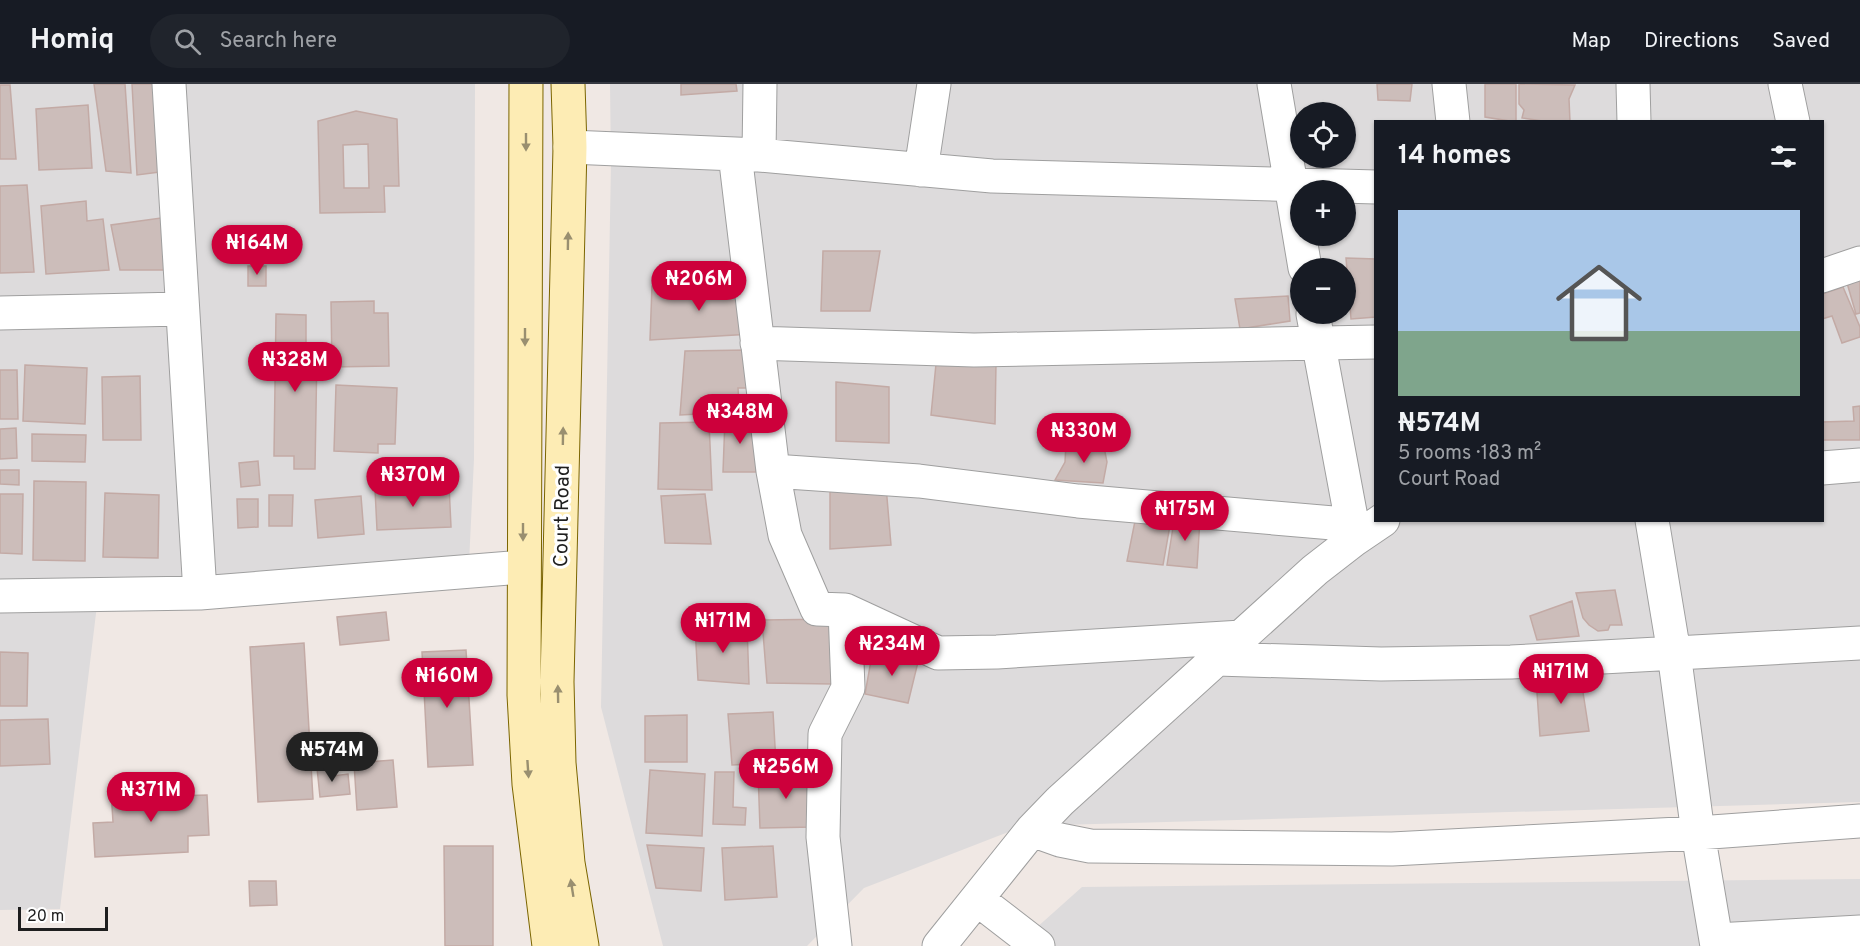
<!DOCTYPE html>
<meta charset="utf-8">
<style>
:root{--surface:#171b24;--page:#20242c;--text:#f1f3f6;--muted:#9ea1a6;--line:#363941;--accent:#cd003b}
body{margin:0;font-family:Overpass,sans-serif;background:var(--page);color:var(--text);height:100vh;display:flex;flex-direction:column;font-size:22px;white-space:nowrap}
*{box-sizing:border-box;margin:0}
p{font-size:20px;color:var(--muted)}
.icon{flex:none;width:33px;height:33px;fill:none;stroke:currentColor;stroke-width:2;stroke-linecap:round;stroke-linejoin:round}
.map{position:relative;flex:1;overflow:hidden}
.sheet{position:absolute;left:1374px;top:36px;width:450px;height:402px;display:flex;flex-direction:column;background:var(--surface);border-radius:0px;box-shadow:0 2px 4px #0004}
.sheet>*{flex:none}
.fabs{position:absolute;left:1290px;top:18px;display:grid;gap:12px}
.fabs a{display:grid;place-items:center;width:66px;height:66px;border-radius:50%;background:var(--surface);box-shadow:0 2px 4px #0004;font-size:30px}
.scale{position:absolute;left:18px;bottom:15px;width:90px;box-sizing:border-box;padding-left:6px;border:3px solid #1e1e1e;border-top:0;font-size:16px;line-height:21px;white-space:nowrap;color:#1e1e1e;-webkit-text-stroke:4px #fff;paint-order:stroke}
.price{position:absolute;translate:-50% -51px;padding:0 14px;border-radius:21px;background:var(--accent);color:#fff;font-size:20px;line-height:39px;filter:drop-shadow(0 2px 3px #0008)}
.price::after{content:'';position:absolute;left:50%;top:36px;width:18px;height:14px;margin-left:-9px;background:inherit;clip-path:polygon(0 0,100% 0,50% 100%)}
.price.active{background:#222;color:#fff}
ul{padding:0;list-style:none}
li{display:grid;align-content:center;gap:12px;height:318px;padding:0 24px}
li span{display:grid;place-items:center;height:186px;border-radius:0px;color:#555}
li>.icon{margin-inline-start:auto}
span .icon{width:108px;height:108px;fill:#fffc;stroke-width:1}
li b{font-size:26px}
h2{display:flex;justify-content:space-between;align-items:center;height:72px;padding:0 24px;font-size:26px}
header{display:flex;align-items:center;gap:36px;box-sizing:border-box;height:84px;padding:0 30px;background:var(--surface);border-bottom:2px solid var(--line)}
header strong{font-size:28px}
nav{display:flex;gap:33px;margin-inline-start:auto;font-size:21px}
.search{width:420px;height:54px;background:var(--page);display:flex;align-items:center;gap:15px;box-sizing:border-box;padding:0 21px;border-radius:33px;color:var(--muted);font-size:22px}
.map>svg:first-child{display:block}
.residential{fill:#dddbdc;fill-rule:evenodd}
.building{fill:#ccbdba;stroke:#c3aaa5;stroke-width:1.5;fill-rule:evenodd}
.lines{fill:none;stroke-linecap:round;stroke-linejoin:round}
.street-casing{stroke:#9f9f9f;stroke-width:35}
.secondary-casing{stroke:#7b6500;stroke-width:35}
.street{stroke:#fff;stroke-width:33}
.secondary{stroke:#fdecb4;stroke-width:33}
.oneway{fill:#998f70}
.labels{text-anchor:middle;stroke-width:6;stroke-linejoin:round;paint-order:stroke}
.street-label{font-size:20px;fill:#1e1e1e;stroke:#fff}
</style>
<header>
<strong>Homiq</strong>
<div class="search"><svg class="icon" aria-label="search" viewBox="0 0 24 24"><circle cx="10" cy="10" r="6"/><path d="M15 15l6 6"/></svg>Search here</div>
<nav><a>Map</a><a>Directions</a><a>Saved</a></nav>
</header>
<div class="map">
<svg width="1860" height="862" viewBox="0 0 1860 862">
<rect width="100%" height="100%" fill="#f0e8e4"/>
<!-- residential -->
<path class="residential" d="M0,0H475L474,375L468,500L98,513L60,825L0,826Z
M610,0H1860V718L1024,742L864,804L807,862H663L601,623L611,80ZM1300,28H1346V74H1300ZM1376,38H1822V436H1376ZM1300,106H1346V152H1300ZM1300,184H1346V230H1300Z
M1860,795V862H1016L1082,803Z"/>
<!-- building -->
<path class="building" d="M94,0H125L131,89L106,87Z
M132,0H162L167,87L137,91Z
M681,0H736L737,7L681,11Z
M1377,0H1412L1410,17L1378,16Z
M1485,0H1516V38L1485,33Z
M1519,0L1575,1L1569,15L1570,38H1549L1522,34L1524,26L1519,20Z
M0,1H10L16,75H0Z
M88,21L92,84L39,86L36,25Z
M356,27L397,35L399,102H384L385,128L320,129L318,37ZM368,60L369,104H344L343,61Z
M27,101L34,188L0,189V102Z
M86,117L87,137L103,135L109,186L46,190L41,122Z
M168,133L175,186H120L111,141Z
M823,167H880L870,227H821Z
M1346,174L1376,175V233L1351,235Z
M248,182H266V202H248Z
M1860,195V229L1856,230L1847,199Z
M743,200L752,250L650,256L652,202Z
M1843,203L1860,243V253L1842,259L1832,232L1822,235V210Z
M1288,212L1290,237L1240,245L1235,215Z
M374,217V229H388L389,282L332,283L331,218Z
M276,230L306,231V267H317L315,385H294V372H274Z
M747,266V304H738L739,320L745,318L741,328L680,331L685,267Z
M996,279L995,340L931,331L936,280Z
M25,281L87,284L85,340L23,337Z
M0,286H17L18,335H0Z
M140,292L141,356H103L102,293Z
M836,298L889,303V359L836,357Z
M336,301L397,304L395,360H378V369L334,367Z
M1860,322V356H1822V338L1854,337L1853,323Z
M755,330L756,388H723L725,335Z
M709,338L712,406L658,405L660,339Z
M16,344L17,374L0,375V345Z
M32,350L86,351L85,378L32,377Z
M1066,359L1104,363L1107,378L1103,399L1055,396L1065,378Z
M258,377L260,401L241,403L239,379Z
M0,386H19V401L0,400Z
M34,397L86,398L85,477L33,476Z
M449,401L451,443L377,446L375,405Z
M830,402H886L891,461L830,465Z
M105,409L159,411L158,474L103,473Z
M0,410H23L22,470L0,469Z
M705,410L711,460L665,459L661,412Z
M269,411H293L292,442H269Z
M361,412L364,450L318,454L315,416Z
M237,415H258V443L238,444Z
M1137,427L1172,430L1163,481L1127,477Z
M1175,431L1200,434L1197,484L1167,481Z
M1615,506L1622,541H1610L1608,546L1598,547L1589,541L1583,534L1576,509Z
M1572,517L1579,552L1537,556L1530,532Z
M386,528L389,556L340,561L337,533Z
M838,535L832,600L767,599L762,536Z
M747,541L749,600L698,596L695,543Z
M304,559L313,715L258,718L250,563Z
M466,566L473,681L428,683L422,568Z
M0,568L28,569L27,622H0Z
M872,571L919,574L908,619L865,610Z
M1580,589L1589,647L1540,652L1536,594Z
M773,628L776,679L732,681L728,630Z
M687,631V678H645V632Z
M48,635L50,680L0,682V636Z
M393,676L397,723L357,726L354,679Z
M332,682L333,692L348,690L350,710L320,713L317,684Z
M650,686L705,690L702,752L646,749Z
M811,687L813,743L760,744L758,688Z
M715,688H734L733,723L746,724L745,741L713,740Z
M172,702V712L207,711L209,751L188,752V768L95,773L93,739L113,738L111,706Z
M647,761L704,764L701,807L656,804Z
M444,762H493V862H445Z
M773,762L777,813L725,816L722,764Z
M249,797H276L277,821L250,822Z"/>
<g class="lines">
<defs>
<path id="street" d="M1274,0L1305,184
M1449,0L1453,38
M1633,0L1634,38
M1785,0L1793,38
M570,63L759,71L992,92L1376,103
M735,70L773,387L785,451L817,525L845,526L848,604L825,650L823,753L835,862
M759,71L760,0
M921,86L934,0
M1822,192L1860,179
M0,229L182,225
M1313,230L1355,455
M757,259L974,266L1376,258
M1822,384L1860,381
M773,387L919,397L1078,417L1333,439L1352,438
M1652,436L1674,569L1698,749L1717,862
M200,509L523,483
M0,512L200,509L169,0
M845,526L938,569L997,568L1242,553
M1217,575L1381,580L1511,578L1860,559
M1032,746L1060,756L1090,762L1392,765L1698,749L1860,737
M977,815L1038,862
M1716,856L1860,848
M939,862L1032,746L1060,717L1315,486L1355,455L1383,436"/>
<path id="secondary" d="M526,0L524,611L529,700L549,862
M568,0L570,63L557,598L559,679L568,779L582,862"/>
</defs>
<!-- street casing -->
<use href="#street" class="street-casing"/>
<!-- secondary casing -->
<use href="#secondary" class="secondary-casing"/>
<!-- street -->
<use href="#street" class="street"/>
<!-- secondary -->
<use href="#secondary" class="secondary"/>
</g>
<!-- one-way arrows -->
<defs><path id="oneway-solid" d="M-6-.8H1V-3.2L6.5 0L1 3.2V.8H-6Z" transform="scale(1.5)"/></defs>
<g class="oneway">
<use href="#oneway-solid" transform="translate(526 58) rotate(90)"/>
<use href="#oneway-solid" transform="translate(568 157) rotate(-89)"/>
<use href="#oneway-solid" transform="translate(525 253) rotate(90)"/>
<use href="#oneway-solid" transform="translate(563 352) rotate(-89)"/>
<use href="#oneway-solid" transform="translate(523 448) rotate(90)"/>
<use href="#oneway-solid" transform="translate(558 610) rotate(-91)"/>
<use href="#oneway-solid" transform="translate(528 685) rotate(86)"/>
<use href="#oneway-solid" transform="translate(572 804) rotate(-99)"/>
</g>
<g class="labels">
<!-- street labels -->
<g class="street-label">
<text transform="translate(561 432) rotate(-89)" y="7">Court Road</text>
</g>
</g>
</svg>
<div class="fabs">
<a><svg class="icon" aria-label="locate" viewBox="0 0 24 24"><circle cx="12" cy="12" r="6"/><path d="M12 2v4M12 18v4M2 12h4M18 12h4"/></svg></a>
<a>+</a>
<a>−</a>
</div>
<div class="scale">20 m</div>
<b class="price" style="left:257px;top:192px">₦164M</b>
<b class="price" style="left:699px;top:228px">₦206M</b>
<b class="price" style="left:295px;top:309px">₦328M</b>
<b class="price" style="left:740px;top:361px">₦348M</b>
<b class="price" style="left:1084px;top:380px">₦330M</b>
<b class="price" style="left:413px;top:424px">₦370M</b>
<b class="price" style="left:1185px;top:458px">₦175M</b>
<b class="price" style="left:723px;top:570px">₦171M</b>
<b class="price" style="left:892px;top:593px">₦234M</b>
<b class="price" style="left:1561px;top:621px">₦171M</b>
<b class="price" style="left:447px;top:625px">₦160M</b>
<b class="price active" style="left:332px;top:699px">₦574M</b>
<b class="price" style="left:786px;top:716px">₦256M</b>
<b class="price" style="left:151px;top:739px">₦371M</b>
<section class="sheet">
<h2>14 homes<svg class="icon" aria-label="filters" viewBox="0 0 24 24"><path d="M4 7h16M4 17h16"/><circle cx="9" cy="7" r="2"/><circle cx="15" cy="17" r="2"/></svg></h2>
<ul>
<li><span style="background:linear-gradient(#a9c7e8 65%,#7fa58c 0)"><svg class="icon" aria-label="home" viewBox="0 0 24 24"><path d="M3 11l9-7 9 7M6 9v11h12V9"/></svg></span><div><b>₦574M</b><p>5 rooms · 183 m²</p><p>Court Road</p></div></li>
</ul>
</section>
</div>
